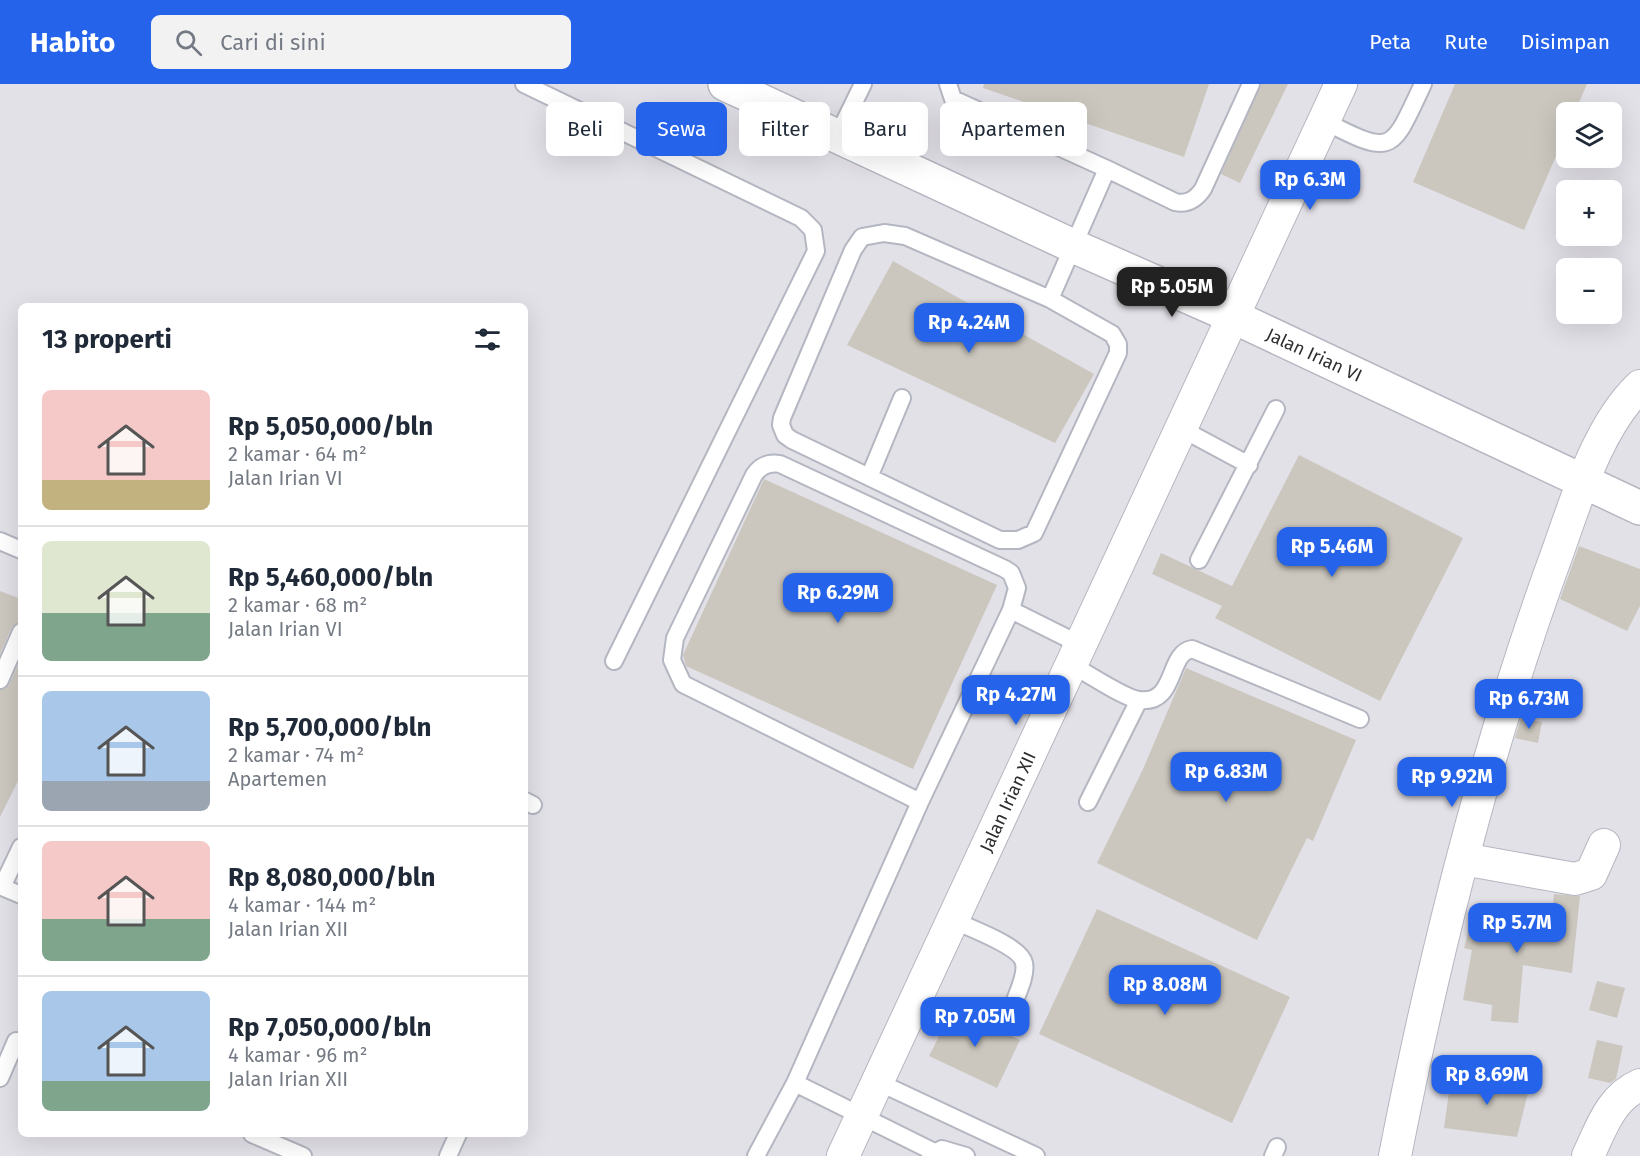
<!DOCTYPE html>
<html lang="id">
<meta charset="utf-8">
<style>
:root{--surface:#fff;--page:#f2f2f3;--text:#1f2937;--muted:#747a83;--line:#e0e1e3;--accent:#2563eb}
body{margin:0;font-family:"Fira Sans",sans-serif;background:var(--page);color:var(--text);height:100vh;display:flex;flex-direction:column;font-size:22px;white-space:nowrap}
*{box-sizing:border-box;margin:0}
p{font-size:20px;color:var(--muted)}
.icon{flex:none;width:33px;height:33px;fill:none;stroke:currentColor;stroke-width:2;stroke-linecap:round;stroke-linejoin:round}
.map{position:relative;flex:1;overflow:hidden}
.side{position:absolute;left:18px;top:219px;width:510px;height:834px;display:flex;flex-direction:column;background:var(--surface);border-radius:9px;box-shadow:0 6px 24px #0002}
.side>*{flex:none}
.guide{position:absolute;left:546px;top:18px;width:570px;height:54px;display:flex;gap:12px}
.controls{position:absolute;left:1556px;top:18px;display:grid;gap:12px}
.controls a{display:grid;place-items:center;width:66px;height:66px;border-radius:9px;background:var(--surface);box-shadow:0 6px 24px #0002;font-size:30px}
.price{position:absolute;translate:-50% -51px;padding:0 14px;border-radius:12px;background:var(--accent);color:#fff;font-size:20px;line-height:39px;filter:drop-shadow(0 2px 3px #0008)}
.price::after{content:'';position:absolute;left:50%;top:36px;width:18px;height:14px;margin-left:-9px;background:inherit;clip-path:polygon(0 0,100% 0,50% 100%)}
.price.selected{background:#222;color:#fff}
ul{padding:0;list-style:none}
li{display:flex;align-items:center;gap:18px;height:150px;padding:0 24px}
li+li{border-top:2px solid var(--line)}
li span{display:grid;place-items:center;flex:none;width:168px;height:120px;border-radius:9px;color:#555}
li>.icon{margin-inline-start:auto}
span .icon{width:72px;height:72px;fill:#fffc;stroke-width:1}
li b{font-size:26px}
h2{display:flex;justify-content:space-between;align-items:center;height:72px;padding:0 24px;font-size:26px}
.chip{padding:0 21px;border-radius:9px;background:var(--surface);box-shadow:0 6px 24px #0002;font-size:21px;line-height:54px}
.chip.selected{background:var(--accent);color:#fff}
header{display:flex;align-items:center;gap:36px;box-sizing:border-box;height:84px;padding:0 30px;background:var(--accent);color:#fff}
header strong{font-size:28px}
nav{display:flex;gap:33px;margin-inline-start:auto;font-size:21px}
.search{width:420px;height:54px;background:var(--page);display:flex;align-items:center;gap:15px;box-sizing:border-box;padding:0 21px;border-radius:9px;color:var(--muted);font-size:22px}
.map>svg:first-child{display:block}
.industrial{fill:#e3e1e8;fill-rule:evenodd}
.building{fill:#cbc7bf}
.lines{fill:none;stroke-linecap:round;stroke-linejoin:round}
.lane-casing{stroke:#b4b7c1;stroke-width:20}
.street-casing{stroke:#b4b7c1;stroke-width:34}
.secondary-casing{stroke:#b4b7c1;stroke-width:36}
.lane{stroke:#fff;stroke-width:16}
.street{stroke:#fff;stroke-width:32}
.secondary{stroke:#fff;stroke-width:33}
.labels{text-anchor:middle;stroke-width:5;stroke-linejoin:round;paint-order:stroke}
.street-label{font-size:18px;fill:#2e2e2e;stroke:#fff}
</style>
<header>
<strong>Habito</strong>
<div class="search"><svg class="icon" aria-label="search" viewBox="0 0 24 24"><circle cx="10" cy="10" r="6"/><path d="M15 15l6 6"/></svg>Cari di sini</div>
<nav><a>Peta</a><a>Rute</a><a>Disimpan</a></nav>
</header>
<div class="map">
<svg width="1640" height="1072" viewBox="0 0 1640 1072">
<rect width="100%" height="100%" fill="#efe9e1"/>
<!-- industrial -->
<path class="industrial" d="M0,0H1640V1072H0ZM1566,28H1611V74H1566ZM1566,106H1611V152H1566ZM1566,184H1611V230H1566ZM21,222H525V1050H21Z"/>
<!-- building -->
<path class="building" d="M984,0H1209L1184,73L983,4Z
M1261,0H1288L1240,99L1221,90Z
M1455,0H1587L1575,28H1566V49L1524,146L1413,98Z
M893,177L1094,290L1055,359L847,261Z
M1299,371L1463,454L1380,617L1215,534L1222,522L1152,490L1161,469L1232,502Z
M764,395L997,501L913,685L686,582L683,571Z
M1579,462L1640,485V522L1627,547L1560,515Z
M0,507L21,515V538L12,543L0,570Z
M21,574V691L0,733V606L9,601Z
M1186,584L1356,656L1313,757L1307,754L1257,856L1097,779L1143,685Z
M1521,634L1542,638L1538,659L1515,654Z
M1554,810L1580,812L1572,889L1523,881L1518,939L1491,937L1492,921L1463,916L1472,866L1464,864L1475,822L1551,842Z
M1097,825L1290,913L1232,1039L1039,950Z
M1597,897L1625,904L1617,934L1589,926Z
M953,925L1020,956L997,1004L929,972Z
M1597,956L1623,962L1616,995L1610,999L1588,994Z
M1510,992L1531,997L1517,1053L1444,1044L1451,993L1508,1001Z"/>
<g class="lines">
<defs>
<path id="lane" d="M524,0L801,134L813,146L816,167L614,577
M948,0L953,15L1107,85
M1324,37C1394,73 1391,68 1423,0
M837,53L863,0
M1050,215L905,152L884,149L862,153L853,166L782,334L781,341L785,351L792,356L1000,456H1018L1034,449L1118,269V260L1112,250L1050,215L1107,85L1175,118C1188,121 1196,115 1203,105L1251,0
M1182,345L1249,381
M870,391L902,314
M0,457L21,466
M1199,476L1276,325
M1072,581C1087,589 1124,614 1139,616C1177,621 1167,569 1192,565L1360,635
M0,596L21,548
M525,717L533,721
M920,718L683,600L672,576L675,554L754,391C760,382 769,378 780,380L1005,485L1011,489L1017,504L1011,526
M1088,718L1139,616
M0,802L2,803L21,763
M2,803L21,811
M953,836C969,844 1021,862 1024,879C1027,892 1016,912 1012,924
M0,994L16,957
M878,998L1036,1072
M795,999L920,718L1011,526L1081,561
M252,1050L303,1072
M448,1072L458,1050
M756,1072L795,999L934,1068
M930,1072L942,1065L966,1072
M1273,1072L1277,1063"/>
<path id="street" d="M1463,775L1575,795L1591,790L1604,761
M843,1072L1341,0
M1395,1072C1435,868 1486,663 1558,467C1577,414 1598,342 1640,302
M1588,1072C1601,1045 1610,1014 1640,1001"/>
<path id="secondary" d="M725,0L1073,162L1234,233L1640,424"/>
</defs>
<!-- lane casing -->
<use href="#lane" class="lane-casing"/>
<!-- street casing -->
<use href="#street" class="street-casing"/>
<!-- secondary casing -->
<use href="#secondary" class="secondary-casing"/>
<!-- lane -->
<use href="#lane" class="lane"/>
<!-- street -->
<use href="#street" class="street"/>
<!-- secondary -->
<use href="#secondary" class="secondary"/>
</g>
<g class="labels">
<!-- street labels -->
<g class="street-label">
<text transform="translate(1314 271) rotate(25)" y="6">Jalan Irian VI</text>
<text transform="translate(1008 718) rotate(-65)" y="6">Jalan Irian XII</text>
</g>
</g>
</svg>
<div class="controls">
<a><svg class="icon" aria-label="layers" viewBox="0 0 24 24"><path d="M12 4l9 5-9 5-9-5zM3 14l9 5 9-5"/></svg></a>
<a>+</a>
<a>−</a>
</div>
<b class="price" style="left:1310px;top:127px">Rp 6.3M</b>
<b class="price selected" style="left:1172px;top:234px">Rp 5.05M</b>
<b class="price" style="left:969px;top:270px">Rp 4.24M</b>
<b class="price" style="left:1332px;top:494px">Rp 5.46M</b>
<b class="price" style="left:838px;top:540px">Rp 6.29M</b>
<b class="price" style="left:1016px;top:642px">Rp 4.27M</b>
<b class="price" style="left:1529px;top:646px">Rp 6.73M</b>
<b class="price" style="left:1226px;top:719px">Rp 6.83M</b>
<b class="price" style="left:1452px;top:724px">Rp 9.92M</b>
<b class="price" style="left:1517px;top:870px">Rp 5.7M</b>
<b class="price" style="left:1165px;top:932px">Rp 8.08M</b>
<b class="price" style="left:975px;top:964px">Rp 7.05M</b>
<b class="price" style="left:1487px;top:1022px">Rp 8.69M</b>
<div class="guide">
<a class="chip">Beli</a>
<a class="chip selected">Sewa</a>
<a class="chip">Filter</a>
<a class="chip">Baru</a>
<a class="chip">Apartemen</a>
</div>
<section class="side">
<h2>13 properti<svg class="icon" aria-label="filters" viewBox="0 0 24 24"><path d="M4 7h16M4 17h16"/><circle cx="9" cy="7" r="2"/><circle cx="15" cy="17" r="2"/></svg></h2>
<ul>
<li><span style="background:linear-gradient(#f6c9c9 75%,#c2b280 0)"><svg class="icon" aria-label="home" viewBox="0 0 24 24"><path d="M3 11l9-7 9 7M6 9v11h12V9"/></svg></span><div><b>Rp 5,050,000/bln</b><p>2 kamar · 64 m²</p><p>Jalan Irian VI</p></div></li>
<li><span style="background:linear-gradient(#dfe7d0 60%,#7fa58c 0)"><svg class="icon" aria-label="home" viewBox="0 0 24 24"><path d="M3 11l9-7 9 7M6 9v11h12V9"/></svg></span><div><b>Rp 5,460,000/bln</b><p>2 kamar · 68 m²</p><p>Jalan Irian VI</p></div></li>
<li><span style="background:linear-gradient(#a9c7e8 75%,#9aa5b1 0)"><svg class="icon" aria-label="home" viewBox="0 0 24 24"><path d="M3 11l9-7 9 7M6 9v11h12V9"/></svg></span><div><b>Rp 5,700,000/bln</b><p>2 kamar · 74 m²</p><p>Apartemen</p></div></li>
<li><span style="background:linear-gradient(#f6c9c9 65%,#7fa58c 0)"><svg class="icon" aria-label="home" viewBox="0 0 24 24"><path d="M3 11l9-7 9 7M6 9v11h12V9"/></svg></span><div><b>Rp 8,080,000/bln</b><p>4 kamar · 144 m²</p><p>Jalan Irian XII</p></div></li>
<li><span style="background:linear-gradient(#a9c7e8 75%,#7fa58c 0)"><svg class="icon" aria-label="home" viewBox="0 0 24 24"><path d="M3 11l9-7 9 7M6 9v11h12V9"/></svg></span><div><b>Rp 7,050,000/bln</b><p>4 kamar · 96 m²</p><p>Jalan Irian XII</p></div></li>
</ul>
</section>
</div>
